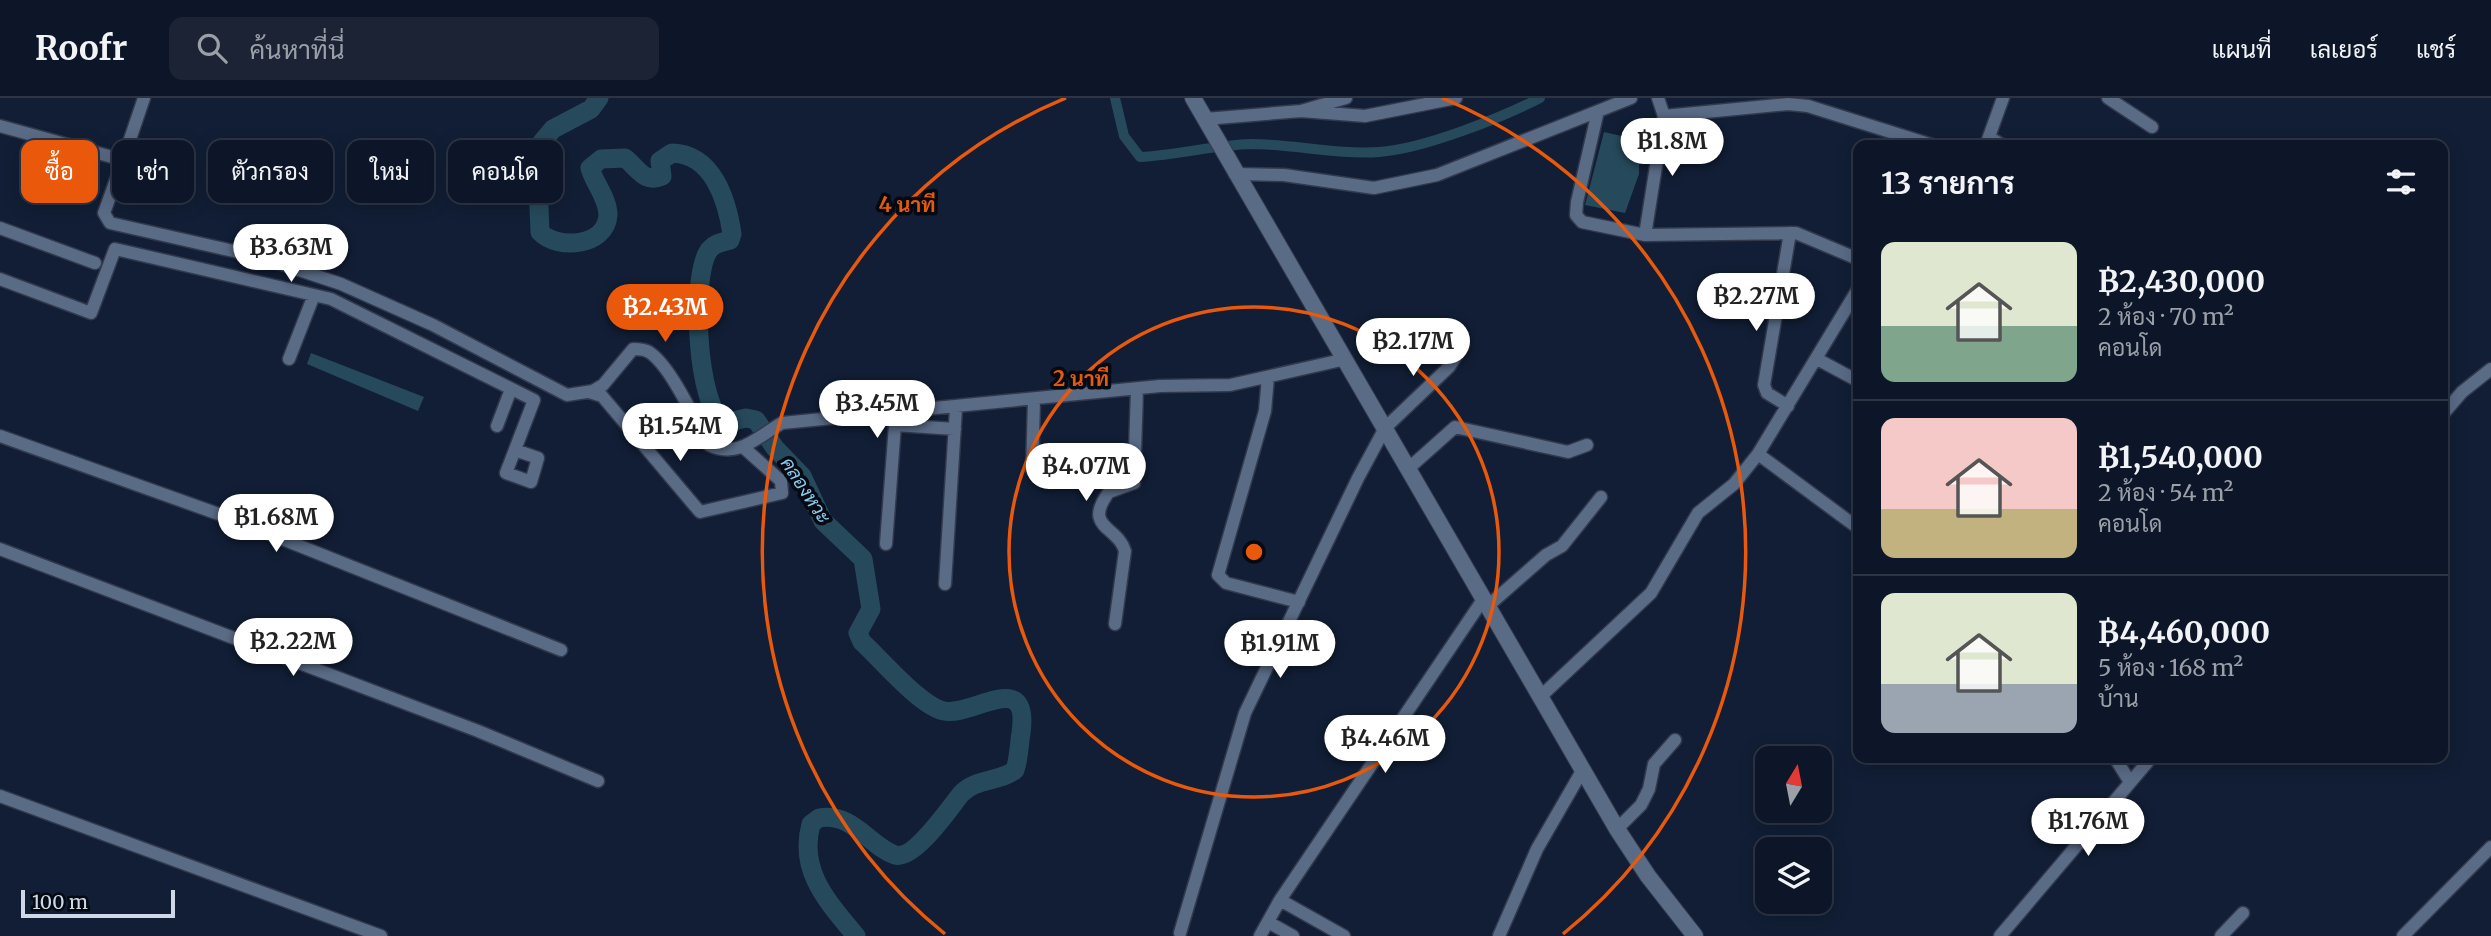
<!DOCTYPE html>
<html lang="th">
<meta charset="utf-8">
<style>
:root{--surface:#0d1628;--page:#1b2334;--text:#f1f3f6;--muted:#9a9fa8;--line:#2d3545;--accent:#ea580c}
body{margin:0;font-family:Merriweather,Sarabun,serif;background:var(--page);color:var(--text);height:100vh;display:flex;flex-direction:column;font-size:26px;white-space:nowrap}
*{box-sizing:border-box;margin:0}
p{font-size:23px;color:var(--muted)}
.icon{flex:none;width:38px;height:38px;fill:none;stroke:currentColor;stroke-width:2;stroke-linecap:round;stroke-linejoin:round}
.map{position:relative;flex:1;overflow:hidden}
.panel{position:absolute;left:1853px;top:42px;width:595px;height:623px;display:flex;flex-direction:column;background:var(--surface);border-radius:14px;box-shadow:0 4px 18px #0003,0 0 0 2px var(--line)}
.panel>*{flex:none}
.banner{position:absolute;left:21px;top:42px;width:665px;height:63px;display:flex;gap:14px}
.needle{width:46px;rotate:10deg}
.fabs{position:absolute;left:1755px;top:648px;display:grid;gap:14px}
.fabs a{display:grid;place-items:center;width:77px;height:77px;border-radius:14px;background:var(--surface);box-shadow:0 4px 18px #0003,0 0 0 2px var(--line);font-size:35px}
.scale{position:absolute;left:21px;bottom:18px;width:154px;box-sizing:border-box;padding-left:7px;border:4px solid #ced8e7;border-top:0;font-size:19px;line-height:24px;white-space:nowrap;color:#ced8e7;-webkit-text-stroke:5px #040912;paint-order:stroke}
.price{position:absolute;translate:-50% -60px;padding:0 16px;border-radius:24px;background:#fff;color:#222;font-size:23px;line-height:46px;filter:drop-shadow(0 2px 4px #0008)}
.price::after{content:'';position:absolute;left:50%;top:42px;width:21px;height:16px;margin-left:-10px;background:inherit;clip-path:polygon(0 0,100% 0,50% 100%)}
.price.on{background:var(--accent);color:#fff}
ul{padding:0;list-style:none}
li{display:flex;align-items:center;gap:21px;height:175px;padding:0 28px}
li+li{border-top:2px solid var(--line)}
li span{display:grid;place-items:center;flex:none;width:196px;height:140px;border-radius:14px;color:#555}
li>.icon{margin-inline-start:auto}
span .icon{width:84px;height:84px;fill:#fffc;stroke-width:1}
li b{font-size:30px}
h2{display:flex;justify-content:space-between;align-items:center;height:84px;padding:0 28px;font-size:30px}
.tag{padding:0 24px;border-radius:14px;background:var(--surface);box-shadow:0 4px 18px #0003,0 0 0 2px var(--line);font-size:24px;line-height:63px}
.tag.on{background:var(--accent);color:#fff}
header{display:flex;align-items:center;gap:42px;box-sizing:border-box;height:98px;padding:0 35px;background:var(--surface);border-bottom:2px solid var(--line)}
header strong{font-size:33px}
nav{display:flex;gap:38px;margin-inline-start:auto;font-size:24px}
.search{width:490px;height:63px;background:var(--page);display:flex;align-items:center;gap:18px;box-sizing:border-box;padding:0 24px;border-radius:14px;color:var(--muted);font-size:26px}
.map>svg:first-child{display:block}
.water{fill:#264a5c}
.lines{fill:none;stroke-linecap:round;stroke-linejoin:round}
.canal{stroke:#264a5c;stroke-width:10}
.river{stroke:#264a5c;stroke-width:19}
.minor-casing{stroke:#32394d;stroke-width:15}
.tertiary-casing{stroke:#32394d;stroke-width:18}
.minor{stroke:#5a6b86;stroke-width:12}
.tertiary{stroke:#5a6b86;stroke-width:16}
.ring{fill:none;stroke:#e8590c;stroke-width:3.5}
.labels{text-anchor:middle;stroke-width:7;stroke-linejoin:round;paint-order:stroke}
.water-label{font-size:19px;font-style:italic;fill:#8acaed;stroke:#040912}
.centre{fill:#e8590c;stroke:#040912;stroke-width:3.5}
.ring-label{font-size:21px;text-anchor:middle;font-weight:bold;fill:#e8590c;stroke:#040912;stroke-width:7;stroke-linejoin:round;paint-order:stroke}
</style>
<header>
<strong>Roofr</strong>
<div class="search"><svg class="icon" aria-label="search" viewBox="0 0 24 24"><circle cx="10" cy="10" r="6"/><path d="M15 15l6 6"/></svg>ค้นหาที่นี่</div>
<nav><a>แผนที่</a><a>เลเยอร์</a><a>แชร์</a></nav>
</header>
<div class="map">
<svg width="2491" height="838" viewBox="0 0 2491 838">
<rect width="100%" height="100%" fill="#111e35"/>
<!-- water -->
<path class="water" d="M1604,34L1639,42V76L1625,115L1585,107Z
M311,255L424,299L418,313L307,266Z"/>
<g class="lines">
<!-- canal -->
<path class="canal" d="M1115,0L1124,38L1140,59C1177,57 1215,47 1251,46C1293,46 1337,57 1379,54C1423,51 1501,20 1540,0"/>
<!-- river -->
<path class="river" d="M599,0L591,11L553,31L542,44L537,61L540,134C557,152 606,149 608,117C608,100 594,85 590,70L601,61L625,60C638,70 644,86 662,78L660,63L672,55C713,56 727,102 732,136L730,142C723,144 715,145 710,151C690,174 696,311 725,325L746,320L756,322L775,350L802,378L823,423L863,461L871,511L858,535L862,544C881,561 920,608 944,613C973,619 1030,569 1021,635C1019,647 1019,660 1015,672C1000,684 976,680 961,696C951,708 914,763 895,757C869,748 853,714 819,720L811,726C798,774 829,805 856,838"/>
<defs>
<path id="minor" d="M1658,0L1664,18L1788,6L1808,8L1932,47
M2108,0L2152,29
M1301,13L1365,18L1456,0
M1598,13L1577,104L1576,117L1582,124L1645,137L1796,135L1858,161
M1205,21L1301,13L1346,0
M0,28L123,62L144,0
M1989,39L2002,47
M1986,47L2003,0
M123,62L104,115L110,125L260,159L341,186L433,227L567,297L593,293L603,287L633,251C638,251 644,251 649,254C671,268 695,323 709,347C738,361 757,339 782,325L1160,288L1230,287L1346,261
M1235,76L1284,77L1374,90L1437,77L1631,0
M0,130L95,165
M1645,137L1664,18
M0,181L91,215L115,151L331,201L534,302L506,375L531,384L538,360L515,352
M289,261L314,197
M1817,261L1858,283
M1268,279L1265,313L1218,477L1226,485L1299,504
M589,294L602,298L700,414L782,395L781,383L743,349
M1788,308L1767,295L1764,287L1790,135
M2443,316L2462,294L2491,271
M497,328L511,291
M0,338L227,419L561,552
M1758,356L1858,430
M1409,370L1455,329L1568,354L1587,347
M1032,372L1034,303
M886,446L895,327L955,331
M0,451L478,633L598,683
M945,486L956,310
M1489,507L1546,457L1562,448L1601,399
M1115,526L1125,453C1118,428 1082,430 1109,394L1134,385L1137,291
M1540,599L1651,495L1698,415L1734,386L1758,356L1858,191
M2115,660L2130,684
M0,698L381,838
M1617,731L1641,707L1649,691L1654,666L1675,642
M1280,802L1344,838
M1268,824L1293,838
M1180,835L1245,615L1358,380L1385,330L1449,269L1463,247
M1260,838L1280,802L1484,500
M1499,838L1537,751L1582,673
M2000,838L2151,660
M2221,838L2243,815
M2403,838L2491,749"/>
<path id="tertiary" d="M1193,0L1617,731L1648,778L1695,838"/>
</defs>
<!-- minor casing -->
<use href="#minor" class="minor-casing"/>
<!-- tertiary casing -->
<use href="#tertiary" class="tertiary-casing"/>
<!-- minor -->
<use href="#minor" class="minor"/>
<!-- tertiary -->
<use href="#tertiary" class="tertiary"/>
</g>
<!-- distance rings -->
<g class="ring">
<circle cx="1254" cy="454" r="245"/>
<path d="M945 836A491 491 0 0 1 1066 0M1442 0A491 491 0 0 1 1563 836"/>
</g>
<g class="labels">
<!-- water labels -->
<g class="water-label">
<text transform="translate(806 392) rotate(57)" y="7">คลองหวะ</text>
</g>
</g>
<circle cx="1254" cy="454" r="10" class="centre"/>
<g class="ring-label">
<text x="907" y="114">4 นาที</text>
<text x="1081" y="288">2 นาที</text>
</g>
</svg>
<div class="fabs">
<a><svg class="needle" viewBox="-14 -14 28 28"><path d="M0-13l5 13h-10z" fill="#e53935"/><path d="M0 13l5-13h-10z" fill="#9a9fa8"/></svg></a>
<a><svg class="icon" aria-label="layers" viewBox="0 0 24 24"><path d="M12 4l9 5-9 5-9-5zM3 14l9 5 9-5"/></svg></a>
</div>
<div class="scale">100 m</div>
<b class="price" style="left:1672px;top:80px">฿1.8M</b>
<b class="price" style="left:291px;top:186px">฿3.63M</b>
<b class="price" style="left:1756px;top:235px">฿2.27M</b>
<b class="price on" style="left:665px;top:246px">฿2.43M</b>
<b class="price" style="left:1413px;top:280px">฿2.17M</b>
<b class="price" style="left:877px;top:342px">฿3.45M</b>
<b class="price" style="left:680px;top:365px">฿1.54M</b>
<b class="price" style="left:1086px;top:405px">฿4.07M</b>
<b class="price" style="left:276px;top:456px">฿1.68M</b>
<b class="price" style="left:293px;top:580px">฿2.22M</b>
<b class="price" style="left:1280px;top:582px">฿1.91M</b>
<b class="price" style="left:1385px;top:677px">฿4.46M</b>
<b class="price" style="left:2088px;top:760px">฿1.76M</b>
<div class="banner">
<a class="tag on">ซื้อ</a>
<a class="tag">เช่า</a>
<a class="tag">ตัวกรอง</a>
<a class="tag">ใหม่</a>
<a class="tag">คอนโด</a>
</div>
<section class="panel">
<h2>13 รายการ<svg class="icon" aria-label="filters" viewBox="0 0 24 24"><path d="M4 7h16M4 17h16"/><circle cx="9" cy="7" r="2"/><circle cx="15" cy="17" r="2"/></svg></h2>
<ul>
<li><span style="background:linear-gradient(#dfe7d0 60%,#7fa58c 0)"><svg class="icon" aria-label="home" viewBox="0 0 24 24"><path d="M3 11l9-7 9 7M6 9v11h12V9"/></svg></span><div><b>฿2,430,000</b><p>2 ห้อง · 70 m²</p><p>คอนโด</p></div></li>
<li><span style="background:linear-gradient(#f6c9c9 65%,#c2b280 0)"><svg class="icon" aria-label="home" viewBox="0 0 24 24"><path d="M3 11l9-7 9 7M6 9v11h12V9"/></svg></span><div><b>฿1,540,000</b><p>2 ห้อง · 54 m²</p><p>คอนโด</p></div></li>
<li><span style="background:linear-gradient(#dfe7d0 65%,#9aa5b1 0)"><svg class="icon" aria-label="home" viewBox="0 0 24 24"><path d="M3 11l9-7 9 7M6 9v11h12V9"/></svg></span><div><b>฿4,460,000</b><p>5 ห้อง · 168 m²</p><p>บ้าน</p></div></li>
</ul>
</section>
</div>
